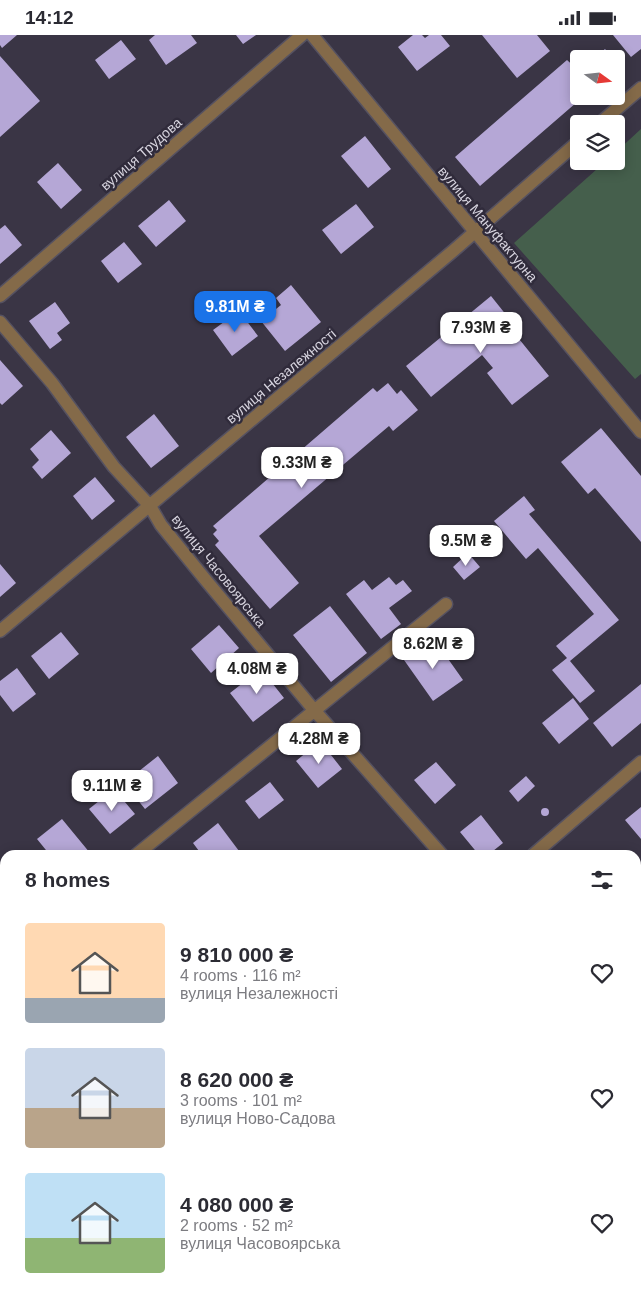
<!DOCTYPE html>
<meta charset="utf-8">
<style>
:root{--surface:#fff;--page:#f7f7f7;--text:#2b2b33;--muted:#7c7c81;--accent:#1a73e8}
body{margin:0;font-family:Arial,sans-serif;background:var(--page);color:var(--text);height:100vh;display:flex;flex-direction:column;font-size:19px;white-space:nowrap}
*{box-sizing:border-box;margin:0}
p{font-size:16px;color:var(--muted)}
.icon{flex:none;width:28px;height:28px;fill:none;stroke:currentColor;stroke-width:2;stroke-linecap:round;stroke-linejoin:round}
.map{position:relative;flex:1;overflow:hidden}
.sheet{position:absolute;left:0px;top:815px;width:641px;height:445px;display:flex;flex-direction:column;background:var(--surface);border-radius:15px 15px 0 0;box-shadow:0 2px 12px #0003}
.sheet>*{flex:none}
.needle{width:32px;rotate:105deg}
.fabs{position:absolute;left:570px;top:15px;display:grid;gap:10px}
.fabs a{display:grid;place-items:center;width:55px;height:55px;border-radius:5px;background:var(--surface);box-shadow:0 2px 12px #0003;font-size:25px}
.price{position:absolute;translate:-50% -42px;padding:0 11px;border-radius:10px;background:#fff;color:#222;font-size:16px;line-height:32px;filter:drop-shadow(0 1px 2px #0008)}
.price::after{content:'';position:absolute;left:50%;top:30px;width:15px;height:11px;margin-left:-8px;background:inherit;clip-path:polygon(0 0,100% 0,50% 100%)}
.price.on{background:var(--accent);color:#fff}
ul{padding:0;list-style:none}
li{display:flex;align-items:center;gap:15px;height:125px;padding:0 25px}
li span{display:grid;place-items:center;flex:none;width:140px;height:100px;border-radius:5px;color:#555}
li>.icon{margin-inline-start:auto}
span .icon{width:60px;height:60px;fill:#fffc;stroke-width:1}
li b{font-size:21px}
h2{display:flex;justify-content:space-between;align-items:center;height:60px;padding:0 25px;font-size:21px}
.status{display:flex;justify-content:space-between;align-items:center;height:35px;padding:0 25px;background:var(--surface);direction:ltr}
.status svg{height:14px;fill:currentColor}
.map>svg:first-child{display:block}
.green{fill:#455f4c}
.building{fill:#b5a7d6}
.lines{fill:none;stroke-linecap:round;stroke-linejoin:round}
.minor-casing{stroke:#565261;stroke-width:15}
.minor{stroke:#846a49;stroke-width:12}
.labels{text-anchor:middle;stroke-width:5;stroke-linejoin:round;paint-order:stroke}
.street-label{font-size:14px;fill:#d7d4df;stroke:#302b3b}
</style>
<div class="status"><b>14:12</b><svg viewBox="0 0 49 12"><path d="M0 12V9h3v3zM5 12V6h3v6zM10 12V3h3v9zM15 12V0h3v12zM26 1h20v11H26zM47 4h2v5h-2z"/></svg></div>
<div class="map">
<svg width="641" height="1260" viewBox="0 0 641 1260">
<rect width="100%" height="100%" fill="#3a3545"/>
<!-- green -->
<path class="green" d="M641,94V339L635,344L514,208L606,126H616V117Z
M636,1043L641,1048V1117L636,1121Z"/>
<!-- building -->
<path class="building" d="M0,0H17L2,13L0,10Z
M155,0H191L197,8L166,30L149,5Z
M236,0H256L243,9Z
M413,0H422L425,3L429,0H441L450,11L417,36L398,12Z
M482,0H537L550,16L517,43Z
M613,0H641V14L631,22Z
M121,5L136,24L109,44L95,25Z
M605,14L614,24H593Z
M0,21L40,66L0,102Z
M567,25L579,36V61H584L480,151L455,122Z
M365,101L391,134L368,153L341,121Z
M58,128L82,155L61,174L37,147Z
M169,165L186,186L156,212L138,191Z
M356,169L374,192L341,219L322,195Z
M5,190L22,210L0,229V194Z
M124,207L142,229L118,248L101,226Z
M291,250L321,287L285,316L261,286L281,270L276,263Z
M491,261L515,291L511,294L549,341L512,370L487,338L493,333L482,320L431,362L406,331Z
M55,267L70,288L57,298L62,305L50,314L29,286Z
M239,276L258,301L232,321L213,295Z
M0,325L23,351L2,370L0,368Z
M388,348L397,359L401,355L418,375L393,396L389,391L259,501L299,548L270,574L215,510L219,506L213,499L217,495L213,491L373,353L377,357Z
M154,379L179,411L151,433L126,402Z
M601,393L641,441V507L595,453L588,459L561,427Z
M51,395L71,418L42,444L32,432L39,425L30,414Z
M95,442L115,466L92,485L73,461Z
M524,461L535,475L529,479L619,585L570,626L595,656L580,668L552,635L567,623L556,611L594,579L538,513L526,524L494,486Z
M468,518L480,532L464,545L453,532Z
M0,529L16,548L0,562Z
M389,542L396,550L403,545L412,556L389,573L401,589L381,604L346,559L364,545L372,555Z
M330,571L367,618L331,647L293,600Z
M219,590L239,613L211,638L191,614Z
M61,597L79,619L49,644L31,621Z
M434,604L463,645L433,666L404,625Z
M17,633L36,659L13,677L0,660V646Z
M261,634L284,663L253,687L230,658Z
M641,649V688L612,712L593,688Z
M573,663L589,684L559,709L542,688Z
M320,706L342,734L318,753L296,726Z
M158,721L178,748L145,774L124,748Z
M436,727L456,750L435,769L414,745Z
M526,741L535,751L518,767L509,756Z
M270,747L284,765L259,784L245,766Z
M114,754L135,779L110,799L89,774Z
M641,772V804L625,785Z
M541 777a4 4 0 1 1 8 0a4 4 0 1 1-8 0Z
M481,780L503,808L488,820H479L460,797Z
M62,784L90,818L88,820H50L37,804Z
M218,788L242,820H202L193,808Z
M636,922L641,928V931L636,936Z
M5,1070V1084L0,1078V1074Z
M65,1255H114L117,1258L69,1260Z"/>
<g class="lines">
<defs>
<path id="minor" d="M312,0L641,397
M599,89L641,53
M0,261L302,0
M0,287L52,348L114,432L150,471L161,490L204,543L314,675L442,820
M0,596L453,216L579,106
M136,820L446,569
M533,820L641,727
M0,931L5,927
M0,982L5,988
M636,1010L641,1007
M227,1255L231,1260
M4,1260L10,1255
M401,1260L407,1255"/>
</defs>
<!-- minor casing -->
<use href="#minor" class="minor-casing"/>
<!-- minor -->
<use href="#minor" class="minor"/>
</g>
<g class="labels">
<!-- street labels -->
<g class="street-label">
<text transform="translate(141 119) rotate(-41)" y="5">вулиця Трудова</text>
<text transform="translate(488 189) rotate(50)" y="5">вулиця Мануфактурна</text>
<text transform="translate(281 341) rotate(-40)" y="5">вулиця Незалежності</text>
<text transform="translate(219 536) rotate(51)" y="5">вулиця Часовоярська</text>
</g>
</g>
</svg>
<div class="fabs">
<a><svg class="needle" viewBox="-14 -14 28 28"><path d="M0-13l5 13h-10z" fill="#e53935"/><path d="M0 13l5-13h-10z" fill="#7c7c81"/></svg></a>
<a><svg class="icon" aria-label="layers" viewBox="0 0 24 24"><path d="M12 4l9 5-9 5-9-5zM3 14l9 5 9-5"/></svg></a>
</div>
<b class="price on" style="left:235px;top:298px">9.81M ₴</b>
<b class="price" style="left:481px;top:319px">7.93M ₴</b>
<b class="price" style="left:302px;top:454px">9.33M ₴</b>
<b class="price" style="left:466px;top:532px">9.5M ₴</b>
<b class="price" style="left:433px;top:635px">8.62M ₴</b>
<b class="price" style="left:257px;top:660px">4.08M ₴</b>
<b class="price" style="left:319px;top:730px">4.28M ₴</b>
<b class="price" style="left:112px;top:777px">9.11M ₴</b>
<section class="sheet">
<h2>8 homes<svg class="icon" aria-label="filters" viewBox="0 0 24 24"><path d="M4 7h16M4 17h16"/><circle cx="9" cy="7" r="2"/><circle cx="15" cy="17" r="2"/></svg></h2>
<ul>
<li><span style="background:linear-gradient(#ffd9b3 75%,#9aa5b1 0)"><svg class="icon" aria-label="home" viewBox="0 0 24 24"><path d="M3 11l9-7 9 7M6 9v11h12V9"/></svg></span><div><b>9 810 000 ₴</b><p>4 rooms · 116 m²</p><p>вулиця Незалежності</p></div><svg class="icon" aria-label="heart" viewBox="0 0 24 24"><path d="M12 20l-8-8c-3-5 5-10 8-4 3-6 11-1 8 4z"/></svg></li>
<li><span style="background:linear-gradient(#c9d6e8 60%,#b9a48a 0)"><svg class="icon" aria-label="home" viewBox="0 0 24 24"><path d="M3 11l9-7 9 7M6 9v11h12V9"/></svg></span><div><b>8 620 000 ₴</b><p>3 rooms · 101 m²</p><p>вулиця Ново-Садова</p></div><svg class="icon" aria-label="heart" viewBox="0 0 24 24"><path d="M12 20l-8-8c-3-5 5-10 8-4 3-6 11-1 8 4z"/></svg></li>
<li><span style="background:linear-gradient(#bfe0f5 65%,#8fb573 0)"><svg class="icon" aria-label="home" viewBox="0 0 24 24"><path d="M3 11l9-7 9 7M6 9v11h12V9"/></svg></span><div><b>4 080 000 ₴</b><p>2 rooms · 52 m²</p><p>вулиця Часовоярська</p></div><svg class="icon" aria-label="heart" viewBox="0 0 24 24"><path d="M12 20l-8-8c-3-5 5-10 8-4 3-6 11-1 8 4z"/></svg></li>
</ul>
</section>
</div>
